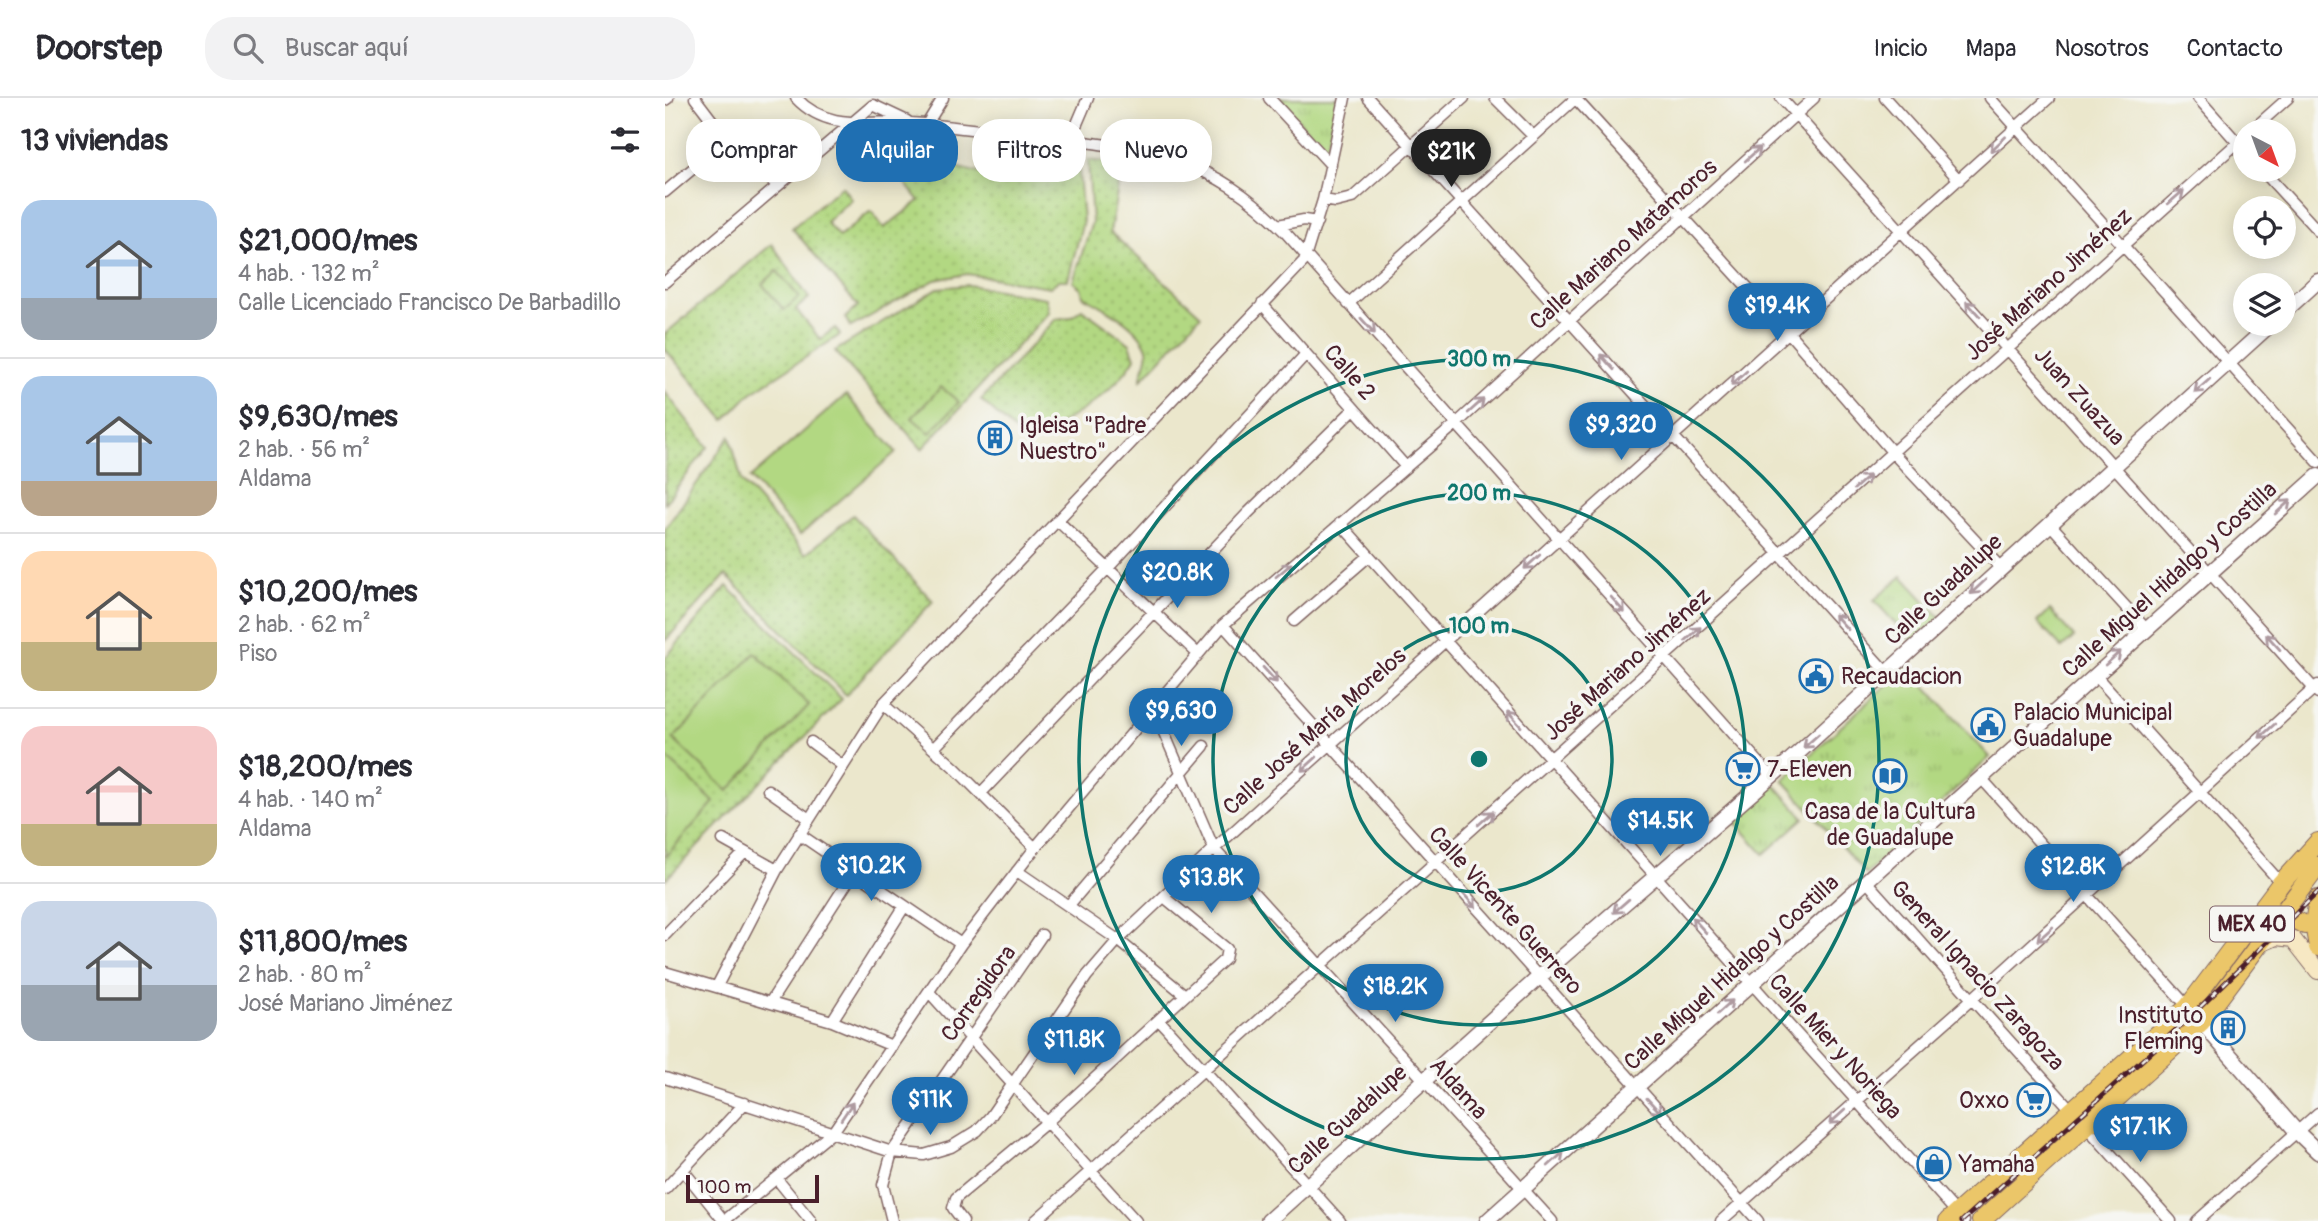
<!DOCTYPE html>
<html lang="es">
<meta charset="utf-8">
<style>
:root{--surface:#fff;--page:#f2f2f3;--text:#2b2b33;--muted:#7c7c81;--line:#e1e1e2;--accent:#1f6fb2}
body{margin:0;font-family:Pangolin,sans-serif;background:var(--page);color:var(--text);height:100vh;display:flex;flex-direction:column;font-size:26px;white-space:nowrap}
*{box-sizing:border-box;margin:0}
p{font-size:23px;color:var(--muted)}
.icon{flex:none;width:38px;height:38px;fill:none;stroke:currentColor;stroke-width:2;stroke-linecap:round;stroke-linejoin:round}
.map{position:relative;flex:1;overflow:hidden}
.details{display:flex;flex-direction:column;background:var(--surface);width:665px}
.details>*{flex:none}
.guide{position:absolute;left:21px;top:21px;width:665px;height:63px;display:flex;gap:14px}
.needle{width:46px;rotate:139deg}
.fabs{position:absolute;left:1568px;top:21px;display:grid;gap:14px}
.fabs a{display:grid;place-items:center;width:63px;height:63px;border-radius:50%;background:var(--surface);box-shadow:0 4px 18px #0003;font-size:35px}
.scale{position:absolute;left:21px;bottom:18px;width:133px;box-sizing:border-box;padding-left:7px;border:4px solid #4a1f2b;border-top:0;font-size:19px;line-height:24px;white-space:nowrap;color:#4a1f2b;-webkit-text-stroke:5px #f6f6f2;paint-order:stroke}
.price{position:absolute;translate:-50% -60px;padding:0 16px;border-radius:24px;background:var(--accent);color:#fff;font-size:23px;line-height:46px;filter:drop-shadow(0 2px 4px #0008)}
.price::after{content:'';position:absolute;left:50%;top:42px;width:21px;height:16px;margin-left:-10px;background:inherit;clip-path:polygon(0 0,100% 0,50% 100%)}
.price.current{background:#222;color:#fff}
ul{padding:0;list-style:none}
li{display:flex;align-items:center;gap:21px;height:175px;padding:0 21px}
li+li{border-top:2px solid var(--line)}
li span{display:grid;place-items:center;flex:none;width:196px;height:140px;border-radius:21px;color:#555}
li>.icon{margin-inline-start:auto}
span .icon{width:84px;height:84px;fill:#fffc;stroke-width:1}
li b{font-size:30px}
h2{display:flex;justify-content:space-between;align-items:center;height:84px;padding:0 21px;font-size:30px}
.chip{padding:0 24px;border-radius:28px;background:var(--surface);box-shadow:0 4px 18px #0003;font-size:24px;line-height:63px}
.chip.current{background:var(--accent);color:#fff}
header{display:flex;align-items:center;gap:42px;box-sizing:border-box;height:98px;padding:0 35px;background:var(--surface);border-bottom:2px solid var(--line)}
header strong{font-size:33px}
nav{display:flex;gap:38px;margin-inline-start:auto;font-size:24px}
.search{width:490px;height:63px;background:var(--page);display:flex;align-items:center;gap:18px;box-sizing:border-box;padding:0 24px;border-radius:28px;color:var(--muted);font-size:26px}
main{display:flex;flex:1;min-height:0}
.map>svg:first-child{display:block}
.grass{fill:url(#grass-dots);stroke:#7e7c56;stroke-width:2}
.park{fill:url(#park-tufts);stroke:#7e7c56;stroke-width:2}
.pitch{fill:#b2d882;stroke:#7e7c56;stroke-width:2}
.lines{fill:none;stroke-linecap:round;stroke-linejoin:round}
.minor-casing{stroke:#826563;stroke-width:13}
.tertiary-casing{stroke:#826563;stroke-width:17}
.secondary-casing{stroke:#826563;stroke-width:18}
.primary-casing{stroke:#826563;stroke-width:20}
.minor{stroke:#fff;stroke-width:10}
.tertiary{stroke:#fff;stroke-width:14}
.secondary{stroke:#f7e8c3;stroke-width:16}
.primary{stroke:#ebc669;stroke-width:18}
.rail-casing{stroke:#4a1f2b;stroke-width:5}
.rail{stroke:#f6f6f2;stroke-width:2.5;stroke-dasharray:8;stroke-linecap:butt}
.oneway{stroke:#ae9aa0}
.ring{fill:none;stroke:#0f766e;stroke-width:3.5}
.labels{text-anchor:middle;stroke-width:7;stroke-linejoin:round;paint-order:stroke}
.shield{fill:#f6f6f2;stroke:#7e6067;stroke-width:2}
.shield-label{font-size:21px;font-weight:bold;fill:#4a1f2b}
.street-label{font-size:23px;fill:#4a1f2b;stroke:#f6f6f2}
.poi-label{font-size:23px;fill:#4a1f2b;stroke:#f6f6f2;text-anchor:start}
.centre{fill:#0f766e;stroke:#f6f6f2;stroke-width:3.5}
.ring-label{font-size:21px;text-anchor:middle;font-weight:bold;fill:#0f766e;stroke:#f6f6f2;stroke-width:7;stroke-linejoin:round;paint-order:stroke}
</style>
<header>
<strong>Doorstep</strong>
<div class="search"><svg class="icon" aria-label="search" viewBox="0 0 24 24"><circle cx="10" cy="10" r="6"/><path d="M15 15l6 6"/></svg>Buscar aquí</div>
<nav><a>Inicio</a><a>Mapa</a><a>Nosotros</a><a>Contacto</a></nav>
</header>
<main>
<section class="details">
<h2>13 viviendas<svg class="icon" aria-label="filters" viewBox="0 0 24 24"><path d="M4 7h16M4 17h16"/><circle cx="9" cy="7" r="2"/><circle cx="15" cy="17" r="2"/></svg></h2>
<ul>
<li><span style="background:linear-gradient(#a9c7e8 70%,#9aa5b1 0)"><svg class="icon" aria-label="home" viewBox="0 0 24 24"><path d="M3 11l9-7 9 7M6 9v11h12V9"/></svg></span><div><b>$21,000/mes</b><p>4 hab. · 132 m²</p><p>Calle Licenciado Francisco De Barbadillo</p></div></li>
<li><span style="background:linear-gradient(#a9c7e8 75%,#b9a48a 0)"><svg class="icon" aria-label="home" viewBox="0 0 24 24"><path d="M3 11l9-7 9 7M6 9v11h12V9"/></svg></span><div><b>$9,630/mes</b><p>2 hab. · 56 m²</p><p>Aldama</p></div></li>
<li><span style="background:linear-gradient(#ffd9b3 65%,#c2b280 0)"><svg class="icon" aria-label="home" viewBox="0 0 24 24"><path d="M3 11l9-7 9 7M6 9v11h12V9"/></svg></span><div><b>$10,200/mes</b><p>2 hab. · 62 m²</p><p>Piso</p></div></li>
<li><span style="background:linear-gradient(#f6c9c9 70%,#c2b280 0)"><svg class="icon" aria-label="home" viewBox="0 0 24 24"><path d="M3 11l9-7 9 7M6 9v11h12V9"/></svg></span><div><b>$18,200/mes</b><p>4 hab. · 140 m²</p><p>Aldama</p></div></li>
<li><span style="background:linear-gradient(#c9d6e8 60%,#9aa5b1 0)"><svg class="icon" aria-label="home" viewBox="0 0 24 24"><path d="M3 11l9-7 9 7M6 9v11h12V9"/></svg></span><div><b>$11,800/mes</b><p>2 hab. · 80 m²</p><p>José Mariano Jiménez</p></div></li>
</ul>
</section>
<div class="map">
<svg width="1653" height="1123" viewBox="0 0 1653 1123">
<defs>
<pattern id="grass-dots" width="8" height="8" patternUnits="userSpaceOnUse" patternTransform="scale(1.75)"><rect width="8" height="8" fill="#b2d882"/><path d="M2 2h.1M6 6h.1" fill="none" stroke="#9bb970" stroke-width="1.8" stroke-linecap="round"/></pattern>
<pattern id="park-tufts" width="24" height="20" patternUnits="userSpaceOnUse" patternTransform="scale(1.75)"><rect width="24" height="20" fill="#b2d882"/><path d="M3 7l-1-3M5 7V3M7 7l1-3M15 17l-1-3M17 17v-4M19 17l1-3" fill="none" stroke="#9bb970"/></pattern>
</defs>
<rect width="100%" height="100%" fill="#f6f6f2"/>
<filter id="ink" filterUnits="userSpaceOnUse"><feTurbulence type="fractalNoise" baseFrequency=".0143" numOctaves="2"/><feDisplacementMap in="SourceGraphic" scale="14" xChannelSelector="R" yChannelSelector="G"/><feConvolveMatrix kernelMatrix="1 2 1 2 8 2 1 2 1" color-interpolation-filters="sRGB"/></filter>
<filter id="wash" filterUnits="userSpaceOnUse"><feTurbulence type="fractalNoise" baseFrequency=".00686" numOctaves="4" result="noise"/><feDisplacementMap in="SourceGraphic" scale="28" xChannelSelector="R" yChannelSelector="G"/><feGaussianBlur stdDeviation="1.57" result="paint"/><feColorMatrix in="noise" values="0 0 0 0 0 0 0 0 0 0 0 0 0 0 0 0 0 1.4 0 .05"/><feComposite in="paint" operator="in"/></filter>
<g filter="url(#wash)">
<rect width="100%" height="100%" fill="#ebe7cc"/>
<!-- grass -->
<path class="grass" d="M232,43L277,46L274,65L342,82L382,80L389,59L413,64L418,123L403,182H394L385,189L302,176L270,182L186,229L180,220L193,208L127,130L177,88L186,101L161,124L174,139L206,113L219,130L254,103L218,57Z
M423,62L457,66L445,134L536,217L476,282C475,273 485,262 482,251C475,228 437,208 418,198L416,190L408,184L427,124Z
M107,146L144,200L131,211L155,241L170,230L175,237L86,295L60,322L0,251V236Z
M303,187L381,200L384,214L257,351L170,253L273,190Z
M417,211L465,246L470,260C446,300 401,323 362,344L316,302L391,221L406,219Z
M0,294L43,349L0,405Z
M65,338L77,384L141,456L188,417L268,503L181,597L61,477L0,543V431Z
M62,488L177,601L0,782V560Z"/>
<!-- park -->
<path class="park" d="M613,0H673L661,52Z
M1237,478L1276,520L1248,545L1209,502Z
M1242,568L1325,659L1201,776L1118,682Z
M1107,684L1139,720L1099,756L1067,720Z"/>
<!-- pitch -->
<path class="pitch" d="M112,173L134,199L119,212L97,186Z
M276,289L294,304L265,335L247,320Z
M181,297L231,354L135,437L85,380Z
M1385,512L1409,539L1397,550L1372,524Z
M90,555L144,607L63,693L8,641Z
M0,658L49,704L0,759Z"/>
</g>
<g filter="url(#ink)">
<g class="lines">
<defs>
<path id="minor" d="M30,0L62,42L113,88
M131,0C163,34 203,22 246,25C290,28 334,35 379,39C481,51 544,56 620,134L1106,678
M604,0L666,67
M703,0L1222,575
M830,0L868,38
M910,0L1124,235L1229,356L1335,469
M1116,0L1653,595
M1220,0L1294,82
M1325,0L1653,364
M1533,0L1580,53
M0,2L3,0
M262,26L278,0
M1586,33L1623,0
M405,42L423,0
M1597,72L1653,133
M0,94L62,42
M658,102L671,104L687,100L799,0
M613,127L639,122L652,124
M0,184L208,7L242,23
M597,206L741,369
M683,206L911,0
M393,423L533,556
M675,425L1299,1123
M1384,425L1481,531
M629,523L704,458
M558,527L1093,1123
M1430,577L1616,785
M218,606L290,670L370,750
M488,609L549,751L887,1123
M146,644L178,668
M269,650L443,470L641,256
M1317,681L1523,909
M103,692L143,720
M316,695L583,415L689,311
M134,736L296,846
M58,742L112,772
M352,773L453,842L520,897
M1201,783L1506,1123
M404,807L539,648
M0,837L79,755
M0,874L167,923L227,948
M52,888L112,772L218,606L639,163L658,102L680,0
M264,894L471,1123
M106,903L189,774
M494,922L675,1123
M167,923L239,809
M0,980L227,1054L259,1057L286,1049L312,1033L325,1019L422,878L453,842L549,751L1384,0
M18,1072L59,1123L168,1034L296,846L370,750L558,527L791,326L1149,0
M112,1081L146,1123
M0,1091L80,1005
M227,1123L218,1087L227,1054L377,837
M298,1123L288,1110L291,1100L381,1025L560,861L562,851L499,799
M370,1123L1580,38
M1056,1123L1307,901L1653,587
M1532,1123L1653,1015"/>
<path id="tertiary" d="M1619,214L1653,183
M1523,909L1632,1034L1653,1054
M603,1123L873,880L1123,664L1606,226
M822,1123L1653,378"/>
<path id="secondary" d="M1591,848L1611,839L1628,841L1653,873"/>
<path id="primary" d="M1653,801L1649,826L1653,849
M1605,813L1621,817L1640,827
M1283,1123L1523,909L1616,785L1653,744
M1316,1123L1536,924L1653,768"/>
</defs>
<!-- minor casing -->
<use href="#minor" class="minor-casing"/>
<!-- tertiary casing -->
<use href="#tertiary" class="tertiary-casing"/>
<!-- secondary casing -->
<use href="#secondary" class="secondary-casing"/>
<!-- primary casing -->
<use href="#primary" class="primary-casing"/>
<!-- minor -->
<use href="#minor" class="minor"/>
<!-- tertiary -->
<use href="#tertiary" class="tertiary"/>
<!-- secondary -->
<use href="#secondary" class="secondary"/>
<!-- primary -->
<use href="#primary" class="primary"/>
<defs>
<path id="rail" d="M1297,1123L1522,922L1653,794"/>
</defs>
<!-- rail casing -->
<use href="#rail" class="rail-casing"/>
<!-- rail -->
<use href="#rail" class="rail"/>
</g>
<!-- one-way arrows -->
<defs><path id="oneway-shaft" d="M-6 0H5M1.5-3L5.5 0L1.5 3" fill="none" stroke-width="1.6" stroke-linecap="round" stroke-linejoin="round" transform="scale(1.75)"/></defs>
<g class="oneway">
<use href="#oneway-shaft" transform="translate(1333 46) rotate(137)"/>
<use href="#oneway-shaft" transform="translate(1088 56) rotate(-42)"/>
<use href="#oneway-shaft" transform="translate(1511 99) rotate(-41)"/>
<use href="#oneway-shaft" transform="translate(1308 211) rotate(-132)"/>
<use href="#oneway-shaft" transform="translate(703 228) rotate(48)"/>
<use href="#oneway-shaft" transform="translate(942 264) rotate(-132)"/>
<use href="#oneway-shaft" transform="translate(1074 280) rotate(138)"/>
<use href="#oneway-shaft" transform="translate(1537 288) rotate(138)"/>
<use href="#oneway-shaft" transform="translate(811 308) rotate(-42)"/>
<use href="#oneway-shaft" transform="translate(1197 384) rotate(-42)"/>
<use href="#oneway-shaft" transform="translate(1618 409) rotate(-42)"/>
<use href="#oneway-shaft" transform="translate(867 464) rotate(138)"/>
<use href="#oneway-shaft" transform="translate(619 472) rotate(-40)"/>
<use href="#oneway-shaft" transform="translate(1313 489) rotate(137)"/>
<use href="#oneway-shaft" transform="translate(953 507) rotate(49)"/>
<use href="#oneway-shaft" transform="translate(1176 524) rotate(-132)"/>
<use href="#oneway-shaft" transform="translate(1028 536) rotate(-42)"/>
<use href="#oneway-shaft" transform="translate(1608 544) rotate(-132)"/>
<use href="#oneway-shaft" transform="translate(1448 560) rotate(-42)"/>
<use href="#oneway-shaft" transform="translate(605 577) rotate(48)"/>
<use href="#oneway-shaft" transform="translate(849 621) rotate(-132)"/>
<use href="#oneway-shaft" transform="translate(1602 633) rotate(138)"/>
<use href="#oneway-shaft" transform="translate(1146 643) rotate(138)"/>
<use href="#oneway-shaft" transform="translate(644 666) rotate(138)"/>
<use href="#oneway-shaft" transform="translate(821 720) rotate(-42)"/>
<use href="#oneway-shaft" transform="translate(804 802) rotate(48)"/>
<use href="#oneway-shaft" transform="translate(956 808) rotate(139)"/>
<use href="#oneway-shaft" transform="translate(1034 827) rotate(-132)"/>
<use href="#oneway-shaft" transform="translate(1380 836) rotate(138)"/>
<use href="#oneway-shaft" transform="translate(1060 909) rotate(-42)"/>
<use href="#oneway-shaft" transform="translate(989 1008) rotate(47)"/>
<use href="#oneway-shaft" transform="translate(182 1013) rotate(-56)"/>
<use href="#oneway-shaft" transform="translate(1172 1019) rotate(138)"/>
<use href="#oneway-shaft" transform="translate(891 1061) rotate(-42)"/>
</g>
</g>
<!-- distance rings -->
<g class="ring">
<circle cx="814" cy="661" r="133"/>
<circle cx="814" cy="661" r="266"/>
<circle cx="814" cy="661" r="400"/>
</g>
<!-- icons -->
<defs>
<symbol id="building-ring" viewBox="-11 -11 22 22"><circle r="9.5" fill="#f6f6f2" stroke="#1f6fb2" stroke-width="1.5"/><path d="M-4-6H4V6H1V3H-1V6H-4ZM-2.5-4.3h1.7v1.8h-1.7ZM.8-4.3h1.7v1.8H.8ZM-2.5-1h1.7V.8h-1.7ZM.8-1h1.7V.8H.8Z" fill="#1f6fb2"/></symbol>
<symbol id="civic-ring" viewBox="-11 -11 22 22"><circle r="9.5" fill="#f6f6f2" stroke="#1f6fb2" stroke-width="1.5"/><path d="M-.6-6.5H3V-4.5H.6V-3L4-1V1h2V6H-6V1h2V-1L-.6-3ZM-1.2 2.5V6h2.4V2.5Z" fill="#1f6fb2"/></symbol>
<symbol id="supermarket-ring" viewBox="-11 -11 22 22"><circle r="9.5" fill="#f6f6f2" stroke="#1f6fb2" stroke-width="1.5"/><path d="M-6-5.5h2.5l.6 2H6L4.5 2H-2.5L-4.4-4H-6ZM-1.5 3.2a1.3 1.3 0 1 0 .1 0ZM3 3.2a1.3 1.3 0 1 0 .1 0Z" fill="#1f6fb2"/></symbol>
<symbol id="library-ring" viewBox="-11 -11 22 22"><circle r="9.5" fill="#f6f6f2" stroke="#1f6fb2" stroke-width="1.5"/><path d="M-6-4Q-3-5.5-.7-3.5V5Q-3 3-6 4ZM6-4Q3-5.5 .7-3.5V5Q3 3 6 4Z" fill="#1f6fb2"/></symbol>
<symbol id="shop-ring" viewBox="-11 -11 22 22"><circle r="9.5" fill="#f6f6f2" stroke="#1f6fb2" stroke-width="1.5"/><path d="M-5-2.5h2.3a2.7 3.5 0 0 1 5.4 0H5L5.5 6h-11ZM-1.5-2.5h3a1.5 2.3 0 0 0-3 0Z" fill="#1f6fb2"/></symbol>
</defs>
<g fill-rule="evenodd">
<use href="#building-ring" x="311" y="321" width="38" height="38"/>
<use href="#civic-ring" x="1132" y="559" width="38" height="38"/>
<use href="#civic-ring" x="1304" y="608" width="38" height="38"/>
<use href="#supermarket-ring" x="1059" y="652" width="38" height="38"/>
<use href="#library-ring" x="1206" y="659" width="38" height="38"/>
<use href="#building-ring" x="1544" y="911" width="38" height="38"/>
<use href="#supermarket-ring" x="1350" y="983" width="38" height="38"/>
<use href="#shop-ring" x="1250" y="1047" width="38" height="38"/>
</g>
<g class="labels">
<!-- shield labels -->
<rect class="shield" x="1545" y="808.5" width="84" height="35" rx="5"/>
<g class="shield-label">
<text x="1587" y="833">MEX 40</text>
</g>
<!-- street labels -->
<g class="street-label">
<text transform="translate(958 146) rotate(-42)" y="8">Calle Mariano Matamoros</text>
<text transform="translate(1383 186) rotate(-42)" y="8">José Mariano Jiménez</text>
<text transform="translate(685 274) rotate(49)" y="8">Calle 2</text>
<text transform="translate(1415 298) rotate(48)" y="8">Juan Zuazua</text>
<text transform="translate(1504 481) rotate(-42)" y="8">Calle Miguel Hidalgo y Costilla</text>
<text transform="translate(1278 491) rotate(-43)" y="8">Calle Guadalupe</text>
<text transform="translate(962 566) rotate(-42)" y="8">José Mariano Jiménez</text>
<text transform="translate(649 633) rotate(-42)" y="8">Calle José María Morelos</text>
<text transform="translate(841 812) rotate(48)" y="8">Calle Vicente Guerrero</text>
<text transform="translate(1066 874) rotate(-42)" y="8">Calle Miguel Hidalgo y Costilla</text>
<text transform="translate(1313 877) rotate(48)" y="8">General Ignacio Zaragoza</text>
<text transform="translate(313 895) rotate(-55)" y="8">Corregidora</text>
<text transform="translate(1171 948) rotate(48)" y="8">Calle Mier y Noriega</text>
<text transform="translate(794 990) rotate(48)" y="8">Aldama</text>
<text transform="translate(682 1021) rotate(-42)" y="8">Calle Guadalupe</text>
</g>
<!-- poi labels -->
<g class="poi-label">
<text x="354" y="335">Igleisa "Padre<tspan x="354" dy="26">Nuestro"</tspan></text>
<text x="1176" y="586">Recaudacion</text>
<text x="1348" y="622">Palacio Municipal<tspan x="1348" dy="26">Guadalupe</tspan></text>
<text x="1102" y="679">7-Eleven</text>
<text x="1225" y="721" text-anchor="middle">Casa de la Cultura<tspan x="1225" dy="26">de Guadalupe</tspan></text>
<text x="1538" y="925" text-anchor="end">Instituto<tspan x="1538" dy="26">Fleming</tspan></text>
<text x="1344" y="1010" text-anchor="end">Oxxo</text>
<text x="1294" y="1074">Yamaha</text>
</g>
</g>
<circle cx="814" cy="661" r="10" class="centre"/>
<g class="ring-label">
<text x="814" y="268">300 m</text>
<text x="814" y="402">200 m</text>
<text x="814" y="535">100 m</text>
</g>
</svg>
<div class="fabs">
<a><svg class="needle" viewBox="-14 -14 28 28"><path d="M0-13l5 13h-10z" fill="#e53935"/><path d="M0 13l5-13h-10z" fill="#7c7c81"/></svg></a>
<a><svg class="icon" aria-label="locate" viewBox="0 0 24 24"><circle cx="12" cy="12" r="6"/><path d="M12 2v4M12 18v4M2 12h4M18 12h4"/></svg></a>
<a><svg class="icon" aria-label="layers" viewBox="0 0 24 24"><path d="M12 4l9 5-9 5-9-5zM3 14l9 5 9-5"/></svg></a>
</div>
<div class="scale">100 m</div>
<b class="price current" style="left:786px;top:91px">$21K</b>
<b class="price" style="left:1112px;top:245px">$19.4K</b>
<b class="price" style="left:956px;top:364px">$9,320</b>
<b class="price" style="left:512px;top:512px">$20.8K</b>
<b class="price" style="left:516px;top:650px">$9,630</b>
<b class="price" style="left:995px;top:760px">$14.5K</b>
<b class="price" style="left:206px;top:805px">$10.2K</b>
<b class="price" style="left:1408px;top:806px">$12.8K</b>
<b class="price" style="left:546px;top:817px">$13.8K</b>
<b class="price" style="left:730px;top:926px">$18.2K</b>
<b class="price" style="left:409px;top:979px">$11.8K</b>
<b class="price" style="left:265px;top:1039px">$11K</b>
<b class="price" style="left:1475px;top:1066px">$17.1K</b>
<div class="guide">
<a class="chip">Comprar</a>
<a class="chip current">Alquilar</a>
<a class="chip">Filtros</a>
<a class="chip">Nuevo</a>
</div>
</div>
</main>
